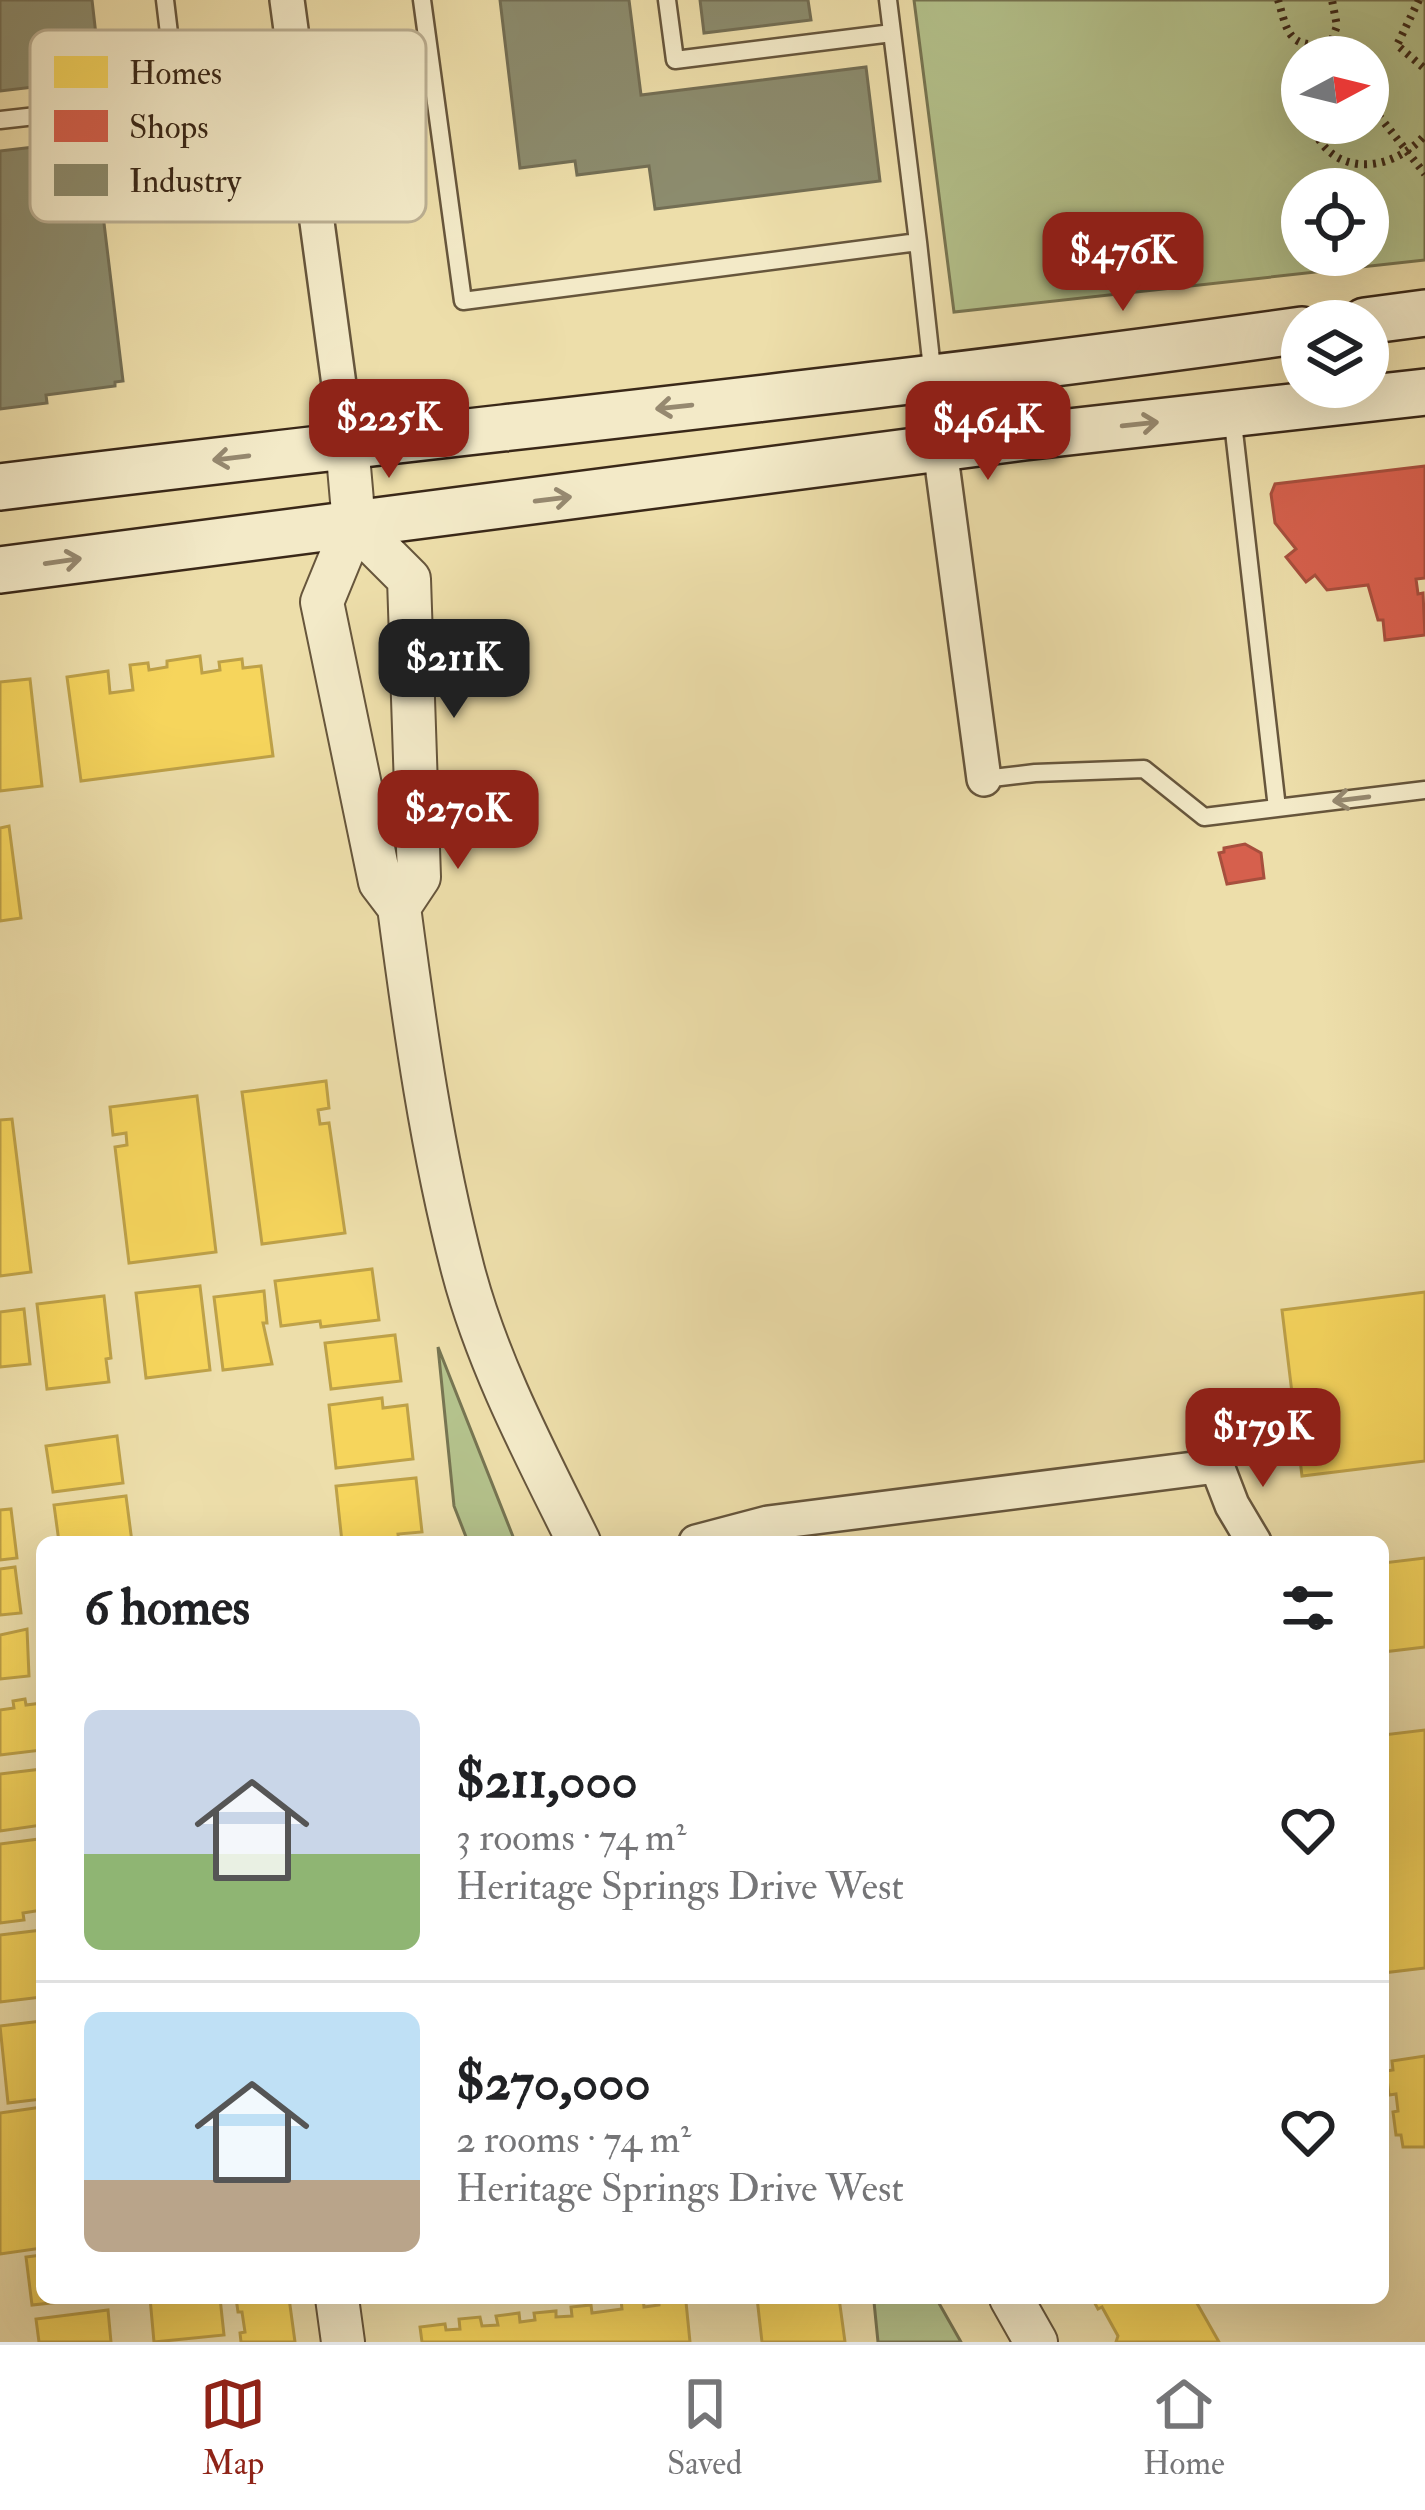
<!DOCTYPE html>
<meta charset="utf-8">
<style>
:root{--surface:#fff;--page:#f6f6f6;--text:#202124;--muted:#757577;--line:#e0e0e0;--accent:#8f2418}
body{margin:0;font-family:"IM FELL Double Pica",serif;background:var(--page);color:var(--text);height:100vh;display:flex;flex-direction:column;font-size:45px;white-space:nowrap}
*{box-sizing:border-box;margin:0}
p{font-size:39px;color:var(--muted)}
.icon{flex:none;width:66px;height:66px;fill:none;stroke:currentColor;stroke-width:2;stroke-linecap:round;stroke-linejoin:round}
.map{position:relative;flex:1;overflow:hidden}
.side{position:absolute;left:36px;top:1536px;width:1353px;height:768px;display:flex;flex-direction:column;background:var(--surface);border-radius:18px;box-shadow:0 12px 48px #0002}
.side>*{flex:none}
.needle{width:78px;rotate:83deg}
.fabs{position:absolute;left:1281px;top:36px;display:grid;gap:24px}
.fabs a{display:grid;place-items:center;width:108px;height:108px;border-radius:50%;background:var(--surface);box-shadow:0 12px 48px #0002;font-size:60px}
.price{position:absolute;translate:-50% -102px;padding:0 27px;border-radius:24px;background:var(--accent);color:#fff;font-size:39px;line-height:78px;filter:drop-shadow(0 3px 6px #0008)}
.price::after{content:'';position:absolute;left:50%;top:72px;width:36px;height:27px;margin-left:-18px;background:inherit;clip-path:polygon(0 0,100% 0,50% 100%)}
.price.current{background:#222;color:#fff}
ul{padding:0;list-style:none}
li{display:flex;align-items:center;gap:36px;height:300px;padding:0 48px}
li+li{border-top:3px solid var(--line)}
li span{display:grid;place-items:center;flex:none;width:336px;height:240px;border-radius:18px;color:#555}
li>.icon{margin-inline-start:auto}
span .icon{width:144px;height:144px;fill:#fffc;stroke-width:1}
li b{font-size:51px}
h2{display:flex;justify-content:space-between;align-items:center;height:144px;padding:0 48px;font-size:51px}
.menu{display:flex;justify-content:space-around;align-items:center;height:168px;border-top:3px solid var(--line);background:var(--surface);font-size:33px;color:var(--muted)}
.menu a{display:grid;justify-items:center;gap:6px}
.menu .current{color:var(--accent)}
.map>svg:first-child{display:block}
.green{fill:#b4c28c;stroke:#777552;stroke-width:3;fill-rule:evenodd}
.homes{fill:#f6d55c;stroke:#bea148;stroke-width:3}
.shops{fill:#d6604d;stroke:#a74f3d;stroke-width:3}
.industry{fill:#8c8c6e;stroke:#736e54;stroke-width:3}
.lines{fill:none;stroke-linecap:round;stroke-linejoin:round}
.service-casing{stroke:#67563c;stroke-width:21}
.minor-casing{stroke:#67563c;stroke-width:38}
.tertiary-casing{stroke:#67563c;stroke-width:46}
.secondary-casing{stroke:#3a2818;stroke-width:50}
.path{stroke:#3a2818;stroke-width:8;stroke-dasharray:3 6;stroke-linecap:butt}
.service{stroke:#f3eac8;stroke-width:16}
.minor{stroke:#f3eac8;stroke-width:33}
.tertiary{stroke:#f3eac8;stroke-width:42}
.secondary{stroke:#f3eac8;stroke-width:45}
.path-bridge{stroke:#3a2818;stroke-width:8;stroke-dasharray:3 6;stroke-linecap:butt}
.oneway{stroke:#968970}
.key{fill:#f3eac8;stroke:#bcb093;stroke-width:3}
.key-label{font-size:33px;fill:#3a2818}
</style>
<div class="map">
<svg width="1425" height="2342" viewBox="0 0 1425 2342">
<rect width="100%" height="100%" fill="#eddeaa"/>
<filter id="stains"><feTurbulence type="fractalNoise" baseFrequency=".00167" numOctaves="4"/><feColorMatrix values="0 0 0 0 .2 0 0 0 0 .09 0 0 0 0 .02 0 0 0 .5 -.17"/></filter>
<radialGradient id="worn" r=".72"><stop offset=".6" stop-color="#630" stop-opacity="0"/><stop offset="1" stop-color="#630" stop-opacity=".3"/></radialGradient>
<!-- green -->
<path class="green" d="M914,0H1425V260L954,312ZM1302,57H1368V123H1302ZM1302,189H1368V255H1302Z
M438,1347L514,1539L512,1542H468L454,1506Z
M893,2298H936L961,2342H878L874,2302Z"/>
<!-- homes -->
<path class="homes" d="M200,656L202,673L220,670L219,662L242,659L243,668L261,666L273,756L81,781L67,677L108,671L110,693L133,690L130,665L148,663L149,670L167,667V661Z
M30,679L42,786L0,791V682Z
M9,826L21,918L0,921V828Z
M326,1081L329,1108L318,1110L320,1124L329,1123L345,1233L262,1244L242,1092Z
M197,1096L216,1252L129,1263L115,1147L127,1145L126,1133L113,1135L110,1107Z
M12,1119L31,1272L0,1276V1120Z
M372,1269L379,1320L321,1327L320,1321L281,1326L275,1281Z
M200,1286L210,1370L146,1378L136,1293Z
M264,1291L267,1323H263L272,1364L223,1370L214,1297Z
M1425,1292V1461L1302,1476L1282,1310Z
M104,1296L111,1358L106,1359L109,1382L47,1389L37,1304Z
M24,1309L30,1364L0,1367V1312Z
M395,1335L401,1381L331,1389L325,1343Z
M382,1398L383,1408L407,1405L413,1459L336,1468L329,1405Z
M117,1436L123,1483L53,1492L46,1446Z
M416,1478L422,1532L398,1534L399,1542H342L336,1486Z
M126,1496L132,1542H59L54,1505Z
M11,1509L17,1558L0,1560V1510Z
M1425,1558V1647L1383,1652V1563Z
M15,1567L21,1613L0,1615V1569Z
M27,1629L29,1676L0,1679V1635Z
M25,1699L26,1705L42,1703V1750L0,1755V1710L14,1708L13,1701Z
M1425,1730V1968L1383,1973V1735Z
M42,1769V1825L0,1831V1774Z
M39,1839L42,1910L23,1913L24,1920L0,1923V1844Z
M42,1930V1997L0,2002V1935Z
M42,2021V2099L8,2103L0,2026Z
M1425,2056V2147H1403L1401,2135H1396L1393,2112L1398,2111L1396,2094L1389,2095L1386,2071L1393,2070L1392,2061Z
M42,2107V2248L0,2254V2113Z
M42,2255V2298H97L32,2305L26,2257Z
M150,2298H220L224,2335L154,2342Z
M236,2298H289L295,2342H241L240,2333L245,2332L242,2312H238Z
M643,2298L644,2307L659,2305V2298L686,2302L690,2342H422L420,2327L445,2324L446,2330L460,2329L459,2319L480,2317L482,2326L498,2325L496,2316L519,2313L520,2322L535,2320L534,2313L556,2311V2317L572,2316L571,2307L591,2305L592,2313L622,2309L621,2300Z
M757,2298H839L845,2342H762Z
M1092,2298H1194L1219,2342H1116L1118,2336L1102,2307L1098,2309Z
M108,2310L111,2342H39L36,2319Z"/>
<!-- shops -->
<path class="shops" d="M1425,466V578L1416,579L1418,594L1423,593L1425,635L1385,640L1383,620H1378L1368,585L1327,590L1315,575L1306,582L1286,557L1296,549L1275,523L1271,494L1275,484Z
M1245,844L1261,853L1264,878L1227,884L1219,853L1224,852V848Z"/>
<!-- industry -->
<path class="industry" d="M0,0H92L101,79L0,91Z
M500,0H629L641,95L866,67L880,181L655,209L649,166L577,175L575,161L520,168Z
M700,0H808L811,20L704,33Z
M94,140L123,381L115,382V386L46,395L47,403L0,409V151Z"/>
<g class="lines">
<defs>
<path id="service" d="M422,0L463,301L918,242L888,0
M667,0L675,60L892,33
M177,100L298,78
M0,120L177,100L165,0
M918,242L933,378
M984,779L1035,773L1144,769L1204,817L1277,808L1232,414
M1277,808L1425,790"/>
<path id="minor" d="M287,0L347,444
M940,449L984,779
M696,1542L768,1523L1217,1466L1232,1505L1254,1542"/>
<path id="tertiary" d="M347,444L354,524L322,602L380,882L399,907C415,1029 432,1151 463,1270C488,1365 536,1455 579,1542
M354,524L409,579L419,877L399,907
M337,2298L343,2342
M1011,2298L1036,2342"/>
<path id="secondary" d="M1365,321L1425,313
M0,487C434,433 869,391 1302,330
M0,570L1024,437L1425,392"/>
</defs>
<!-- service casing -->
<use href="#service" class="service-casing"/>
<!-- minor casing -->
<use href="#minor" class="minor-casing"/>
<!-- tertiary casing -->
<use href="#tertiary" class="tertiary-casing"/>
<!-- secondary casing -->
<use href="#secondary" class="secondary-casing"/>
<!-- path -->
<path class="path" d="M1278,0C1282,11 1285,32 1295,39C1307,48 1313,39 1332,57
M1419,0L1397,45L1425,69
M1326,56L1337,26L1332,0
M1311,123C1330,179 1392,173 1425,135"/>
<!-- service -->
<use href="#service" class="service"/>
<!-- minor -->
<use href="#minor" class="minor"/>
<!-- tertiary -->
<use href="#tertiary" class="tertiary"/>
<!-- secondary -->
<use href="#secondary" class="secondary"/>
<!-- path-bridge -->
<path class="path-bridge" d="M1368,102L1425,174"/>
</g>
<!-- one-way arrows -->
<defs><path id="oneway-shaft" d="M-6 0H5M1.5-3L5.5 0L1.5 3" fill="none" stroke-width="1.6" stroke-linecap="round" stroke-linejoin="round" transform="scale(3)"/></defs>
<g class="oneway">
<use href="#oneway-shaft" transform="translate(674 407) rotate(174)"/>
<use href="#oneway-shaft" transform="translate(1140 424) rotate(-6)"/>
<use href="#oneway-shaft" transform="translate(231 458) rotate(173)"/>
<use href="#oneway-shaft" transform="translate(553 499) rotate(-7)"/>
<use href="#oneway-shaft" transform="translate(63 561) rotate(-8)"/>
<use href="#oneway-shaft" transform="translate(1351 799) rotate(173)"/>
</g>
<!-- legend -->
<rect x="30" y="30" width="396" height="192" rx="18" class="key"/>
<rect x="54" y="56" width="54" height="32" fill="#f6d55c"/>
<rect x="54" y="110" width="54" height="32" fill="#d6604d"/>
<rect x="54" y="164" width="54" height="32" fill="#8c8c6e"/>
<g class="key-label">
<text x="129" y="84">Homes</text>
<text x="129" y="138">Shops</text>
<text x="129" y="192">Industry</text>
</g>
<rect width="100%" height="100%" filter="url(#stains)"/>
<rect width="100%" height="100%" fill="url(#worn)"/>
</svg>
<div class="fabs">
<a><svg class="needle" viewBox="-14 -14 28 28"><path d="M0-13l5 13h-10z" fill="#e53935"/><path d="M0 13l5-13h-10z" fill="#757577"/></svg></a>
<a><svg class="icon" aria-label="locate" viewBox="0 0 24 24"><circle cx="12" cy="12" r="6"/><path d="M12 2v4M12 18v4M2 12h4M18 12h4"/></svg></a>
<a><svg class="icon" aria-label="layers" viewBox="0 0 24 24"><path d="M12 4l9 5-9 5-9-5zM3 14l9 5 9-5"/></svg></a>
</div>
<b class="price" style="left:1123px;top:314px">$476K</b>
<b class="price" style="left:389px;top:481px">$225K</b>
<b class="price" style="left:988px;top:483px">$464K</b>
<b class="price current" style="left:454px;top:721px">$211K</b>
<b class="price" style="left:458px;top:872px">$270K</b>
<b class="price" style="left:1263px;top:1490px">$179K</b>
<section class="side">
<h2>6 homes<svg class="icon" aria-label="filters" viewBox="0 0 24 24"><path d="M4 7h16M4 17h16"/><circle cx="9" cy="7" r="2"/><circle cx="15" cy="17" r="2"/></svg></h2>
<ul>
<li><span style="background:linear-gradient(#c9d6e8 60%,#8fb573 0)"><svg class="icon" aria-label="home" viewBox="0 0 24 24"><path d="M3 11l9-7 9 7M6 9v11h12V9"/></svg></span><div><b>$211,000</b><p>3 rooms · 74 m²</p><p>Heritage Springs Drive West</p></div><svg class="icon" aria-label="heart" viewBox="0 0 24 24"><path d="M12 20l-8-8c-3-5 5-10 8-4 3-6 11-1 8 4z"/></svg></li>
<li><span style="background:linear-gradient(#bfe0f5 70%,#b9a48a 0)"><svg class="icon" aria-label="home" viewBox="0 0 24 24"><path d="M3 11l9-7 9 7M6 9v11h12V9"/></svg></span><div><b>$270,000</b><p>2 rooms · 74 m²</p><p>Heritage Springs Drive West</p></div><svg class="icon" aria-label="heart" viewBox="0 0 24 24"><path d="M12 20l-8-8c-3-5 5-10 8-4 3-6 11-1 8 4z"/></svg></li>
</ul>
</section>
</div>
<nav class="menu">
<a class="current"><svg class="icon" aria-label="map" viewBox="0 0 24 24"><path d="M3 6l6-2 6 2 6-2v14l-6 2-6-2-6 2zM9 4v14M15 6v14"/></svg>Map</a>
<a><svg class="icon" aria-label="saved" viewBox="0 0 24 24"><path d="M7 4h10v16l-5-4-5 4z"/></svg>Saved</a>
<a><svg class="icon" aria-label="home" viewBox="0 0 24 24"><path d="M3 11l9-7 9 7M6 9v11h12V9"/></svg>Home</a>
</nav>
